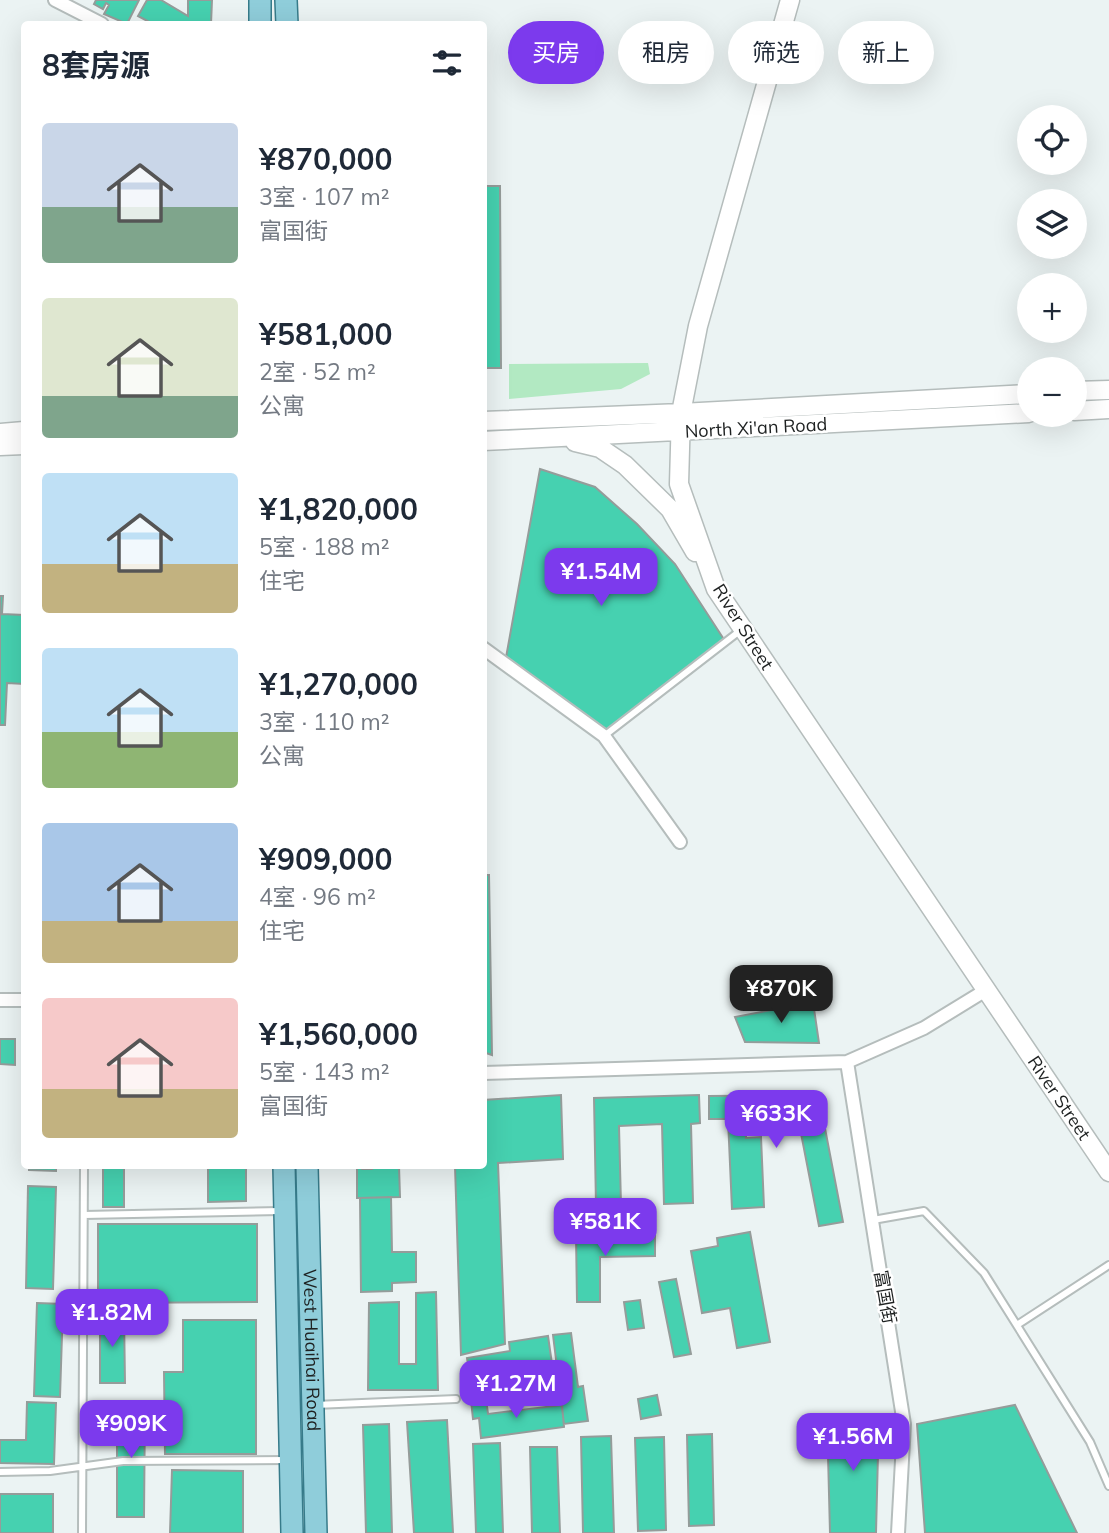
<!DOCTYPE html>
<html lang="zh">
<meta charset="utf-8">
<style>
:root{--surface:#fff;--page:#f6f6f7;--text:#1f2937;--muted:#747a83;--accent:#7c3aed}
body{margin:0;font-family:Mulish,"Noto Sans SC",sans-serif;background:var(--page);color:var(--text);height:100vh;display:flex;flex-direction:column;font-size:26px;white-space:nowrap}
*{box-sizing:border-box;margin:0}
p{font-size:23px;color:var(--muted)}
.icon{flex:none;width:38px;height:38px;fill:none;stroke:currentColor;stroke-width:2;stroke-linecap:round;stroke-linejoin:round}
.map{position:relative;flex:1;overflow:hidden}
.side{position:absolute;left:21px;top:21px;width:466px;height:1148px;display:flex;flex-direction:column;background:var(--surface);border-radius:7px;box-shadow:0 7px 28px #0002}
.side>*{flex:none}
.hud{position:absolute;left:508px;top:21px;width:495px;height:63px;display:flex;gap:14px}
.controls{position:absolute;left:1017px;top:105px;display:grid;gap:14px}
.controls a{display:grid;place-items:center;width:70px;height:70px;border-radius:50%;background:var(--surface);box-shadow:0 7px 28px #0002;font-size:35px}
.price{position:absolute;translate:-50% -60px;padding:0 16px;border-radius:14px;background:var(--accent);color:#fff;font-size:23px;line-height:46px;filter:drop-shadow(0 2px 4px #0008)}
.price::after{content:'';position:absolute;left:50%;top:42px;width:21px;height:16px;margin-left:-10px;background:inherit;clip-path:polygon(0 0,100% 0,50% 100%)}
.price.current{background:#222;color:#fff}
ul{padding:0;list-style:none}
li{display:flex;align-items:center;gap:21px;height:175px;padding:0 21px}
li span{display:grid;place-items:center;flex:none;width:196px;height:140px;border-radius:7px;color:#555}
li>.icon{margin-inline-start:auto}
span .icon{width:84px;height:84px;fill:#fffc;stroke-width:1}
li b{font-size:30px}
h2{display:flex;justify-content:space-between;align-items:center;height:84px;padding:0 21px;font-size:30px}
.pill{padding:0 24px;border-radius:32px;background:var(--surface);box-shadow:0 7px 28px #0002;font-size:24px;line-height:63px}
.pill.current{background:var(--accent);color:#fff}
.map>svg:first-child{display:block}
.green{fill:#b2e9c2}
.building{fill:#46d1b0;stroke:#959c9a;stroke-width:2}
.lines{fill:none;stroke-linecap:round;stroke-linejoin:round}
.lane-casing{stroke:#b5bdbc;stroke-width:10}
.street-casing{stroke:#b5bdbc;stroke-width:16}
.secondary-casing{stroke:#b5bdbc;stroke-width:21}
.primary-casing{stroke:#377b8a;stroke-width:24}
.lane{stroke:#fff;stroke-width:6}
.street{stroke:#fff;stroke-width:12}
.secondary{stroke:#fff;stroke-width:18}
.primary{stroke:#8fcdda;stroke-width:21}
.labels{text-anchor:middle;stroke-width:5;stroke-linejoin:round;paint-order:stroke}
.street-label{font-size:18px;fill:#1e2121;stroke:#fff}
</style>
<div class="map">
<svg width="1109" height="1533" viewBox="0 0 1109 1533">
<rect width="100%" height="100%" fill="#ebf3f3"/>
<!-- green -->
<path class="green" d="M648,363L650,374L621,389L509,399V364Z"/>
<!-- building -->
<path class="building" d="M96,0H139L127,24L104,14L109,5L106,3L103,9L94,4Z
M147,0H161L188,16V0H212L211,24H153L138,16Z
M483,186H500L501,368H483Z
M540,469L595,487L637,524L675,564L725,641L604,736L505,663Z
M0,596H3L2,614L24,615V684L7,683L5,725H0Z
M483,875H489L492,1055L483,1052Z
M813,1002L819,1043L745,1042L735,1017Z
M0,1039H15V1065L0,1064Z
M561,1095L563,1159L498,1163L505,1344L461,1355L455,1166H483V1100Z
M699,1095L700,1123L691,1124L693,1203L664,1204L662,1124L619,1126L621,1205H596L594,1098Z
M802,1095L823,1118L843,1222L819,1226L799,1123L794,1117L746,1118V1138L761,1137L764,1207L732,1209L728,1119H709V1096Z
M29,1166H56V1171L29,1170Z
M103,1166H124V1207H103Z
M208,1166H246V1201L208,1202Z
M357,1166H362V1169H372V1166H399L400,1197L357,1198Z
M28,1186L56,1187L53,1289L26,1288Z
M391,1197L392,1252H416V1282L392,1283V1291L361,1292L360,1198Z
M98,1224H257V1302L98,1303Z
M750,1232L770,1342L737,1348L730,1308L702,1313L691,1251L718,1246L717,1238Z
M576,1234H655V1256L600,1257V1302H577Z
M676,1279L691,1354L674,1357L659,1282Z
M436,1292L438,1390H368L369,1303L399,1302V1364H416V1293Z
M640,1300L644,1328L628,1330L624,1302Z
M37,1303L63,1304L60,1397L34,1396Z
M100,1315H124L125,1383H100Z
M183,1320H256V1454H165L164,1372H183Z
M571,1333L578,1387L583,1386L588,1421L564,1424L553,1335Z
M548,1336L552,1364L470,1377L467,1358L510,1351L509,1342Z
M657,1395L661,1415L641,1419L638,1399Z
M486,1399L488,1414L562,1405L564,1427L481,1438L479,1418L473,1419L471,1400Z
M27,1402L56,1403L54,1464L0,1463V1440H26Z
M117,1403H145L144,1517H117Z
M1015,1405L1077,1533H925L917,1424Z
M879,1414L876,1533H830L827,1415Z
M447,1420L453,1533H414L407,1422Z
M389,1424L392,1533H366L363,1425Z
M712,1434L714,1525L689,1526L687,1435Z
M611,1436L614,1533H583L581,1437Z
M664,1437L666,1530L638,1531L635,1438Z
M500,1443L503,1533H476L473,1444Z
M530,1447H557L560,1533H532Z
M172,1470L243,1471V1533H170Z
M0,1494H53V1533H0Z"/>
<g class="lines">
<defs>
<path id="lane" d="M604,736L741,630
M84,1215L280,1211
M873,1220L924,1211L984,1273L1090,1442L1109,1486
M1017,1325L1109,1265
M315,1405L456,1399
M0,1472L50,1471L123,1461L288,1460
M82,1533L84,1166"/>
<path id="street" d="M55,0L102,24
M483,648L604,736L680,842
M0,1000H24
M847,1062L904,1424L898,1533
M483,1073L847,1062L924,1028L986,990"/>
<path id="secondary" d="M790,0L698,326L681,413L679,484L716,589L1109,1172
M1074,391L1109,390
M1074,411L1109,409
M483,421L681,413L1029,394
M0,433L24,431
M483,441L1029,413
M575,442L600,448L625,465L670,509L695,552
M0,446L24,445"/>
<g id="primary">
<path d="M260,0V24"/>
<path d="M286,0L287,24"/>
<path d="M284,1166L292,1533"/>
<path id="s1" d="M307,1166L316,1533"/>
</g>
</defs>
<!-- lane casing -->
<use href="#lane" class="lane-casing"/>
<!-- street casing -->
<use href="#street" class="street-casing"/>
<!-- secondary casing -->
<use href="#secondary" class="secondary-casing"/>
<!-- primary casing -->
<use href="#primary" class="primary-casing"/>
<!-- lane -->
<use href="#lane" class="lane"/>
<!-- street -->
<use href="#street" class="street"/>
<!-- secondary -->
<use href="#secondary" class="secondary"/>
<!-- primary -->
<use href="#primary" class="primary"/>
</g>
<g class="labels">
<!-- street labels -->
<g class="street-label">
<text transform="translate(756 428) rotate(-3)" y="6">North Xi'an Road</text>
<text transform="translate(743 627) rotate(58)" y="6">River Street</text>
<text transform="translate(1059 1098) rotate(56)" y="6">River Street</text>
<text transform="translate(885 1297) rotate(80)" y="6">富国街</text>
<text dy="6" stroke="none"><textPath href="#s1" startOffset="184">West Huaihai Road</textPath></text>
</g>
</g>
</svg>
<div class="controls">
<a><svg class="icon" aria-label="locate" viewBox="0 0 24 24"><circle cx="12" cy="12" r="6"/><path d="M12 2v4M12 18v4M2 12h4M18 12h4"/></svg></a>
<a><svg class="icon" aria-label="layers" viewBox="0 0 24 24"><path d="M12 4l9 5-9 5-9-5zM3 14l9 5 9-5"/></svg></a>
<a>+</a>
<a>−</a>
</div>
<b class="price" style="left:601px;top:608px">¥1.54M</b>
<b class="price current" style="left:781px;top:1025px">¥870K</b>
<b class="price" style="left:776px;top:1150px">¥633K</b>
<b class="price" style="left:605px;top:1258px">¥581K</b>
<b class="price" style="left:112px;top:1349px">¥1.82M</b>
<b class="price" style="left:516px;top:1420px">¥1.27M</b>
<b class="price" style="left:131px;top:1460px">¥909K</b>
<b class="price" style="left:853px;top:1473px">¥1.56M</b>
<div class="hud">
<a class="pill current">买房</a>
<a class="pill">租房</a>
<a class="pill">筛选</a>
<a class="pill">新上</a>
</div>
<section class="side">
<h2>8套房源<svg class="icon" aria-label="filters" viewBox="0 0 24 24"><path d="M4 7h16M4 17h16"/><circle cx="9" cy="7" r="2"/><circle cx="15" cy="17" r="2"/></svg></h2>
<ul>
<li><span style="background:linear-gradient(#c9d6e8 60%,#7fa58c 0)"><svg class="icon" aria-label="home" viewBox="0 0 24 24"><path d="M3 11l9-7 9 7M6 9v11h12V9"/></svg></span><div><b>¥870,000</b><p>3室 · 107 m²</p><p>富国街</p></div></li>
<li><span style="background:linear-gradient(#dfe7d0 70%,#7fa58c 0)"><svg class="icon" aria-label="home" viewBox="0 0 24 24"><path d="M3 11l9-7 9 7M6 9v11h12V9"/></svg></span><div><b>¥581,000</b><p>2室 · 52 m²</p><p>公寓</p></div></li>
<li><span style="background:linear-gradient(#bfe0f5 65%,#c2b280 0)"><svg class="icon" aria-label="home" viewBox="0 0 24 24"><path d="M3 11l9-7 9 7M6 9v11h12V9"/></svg></span><div><b>¥1,820,000</b><p>5室 · 188 m²</p><p>住宅</p></div></li>
<li><span style="background:linear-gradient(#bfe0f5 60%,#8fb573 0)"><svg class="icon" aria-label="home" viewBox="0 0 24 24"><path d="M3 11l9-7 9 7M6 9v11h12V9"/></svg></span><div><b>¥1,270,000</b><p>3室 · 110 m²</p><p>公寓</p></div></li>
<li><span style="background:linear-gradient(#a9c7e8 70%,#c2b280 0)"><svg class="icon" aria-label="home" viewBox="0 0 24 24"><path d="M3 11l9-7 9 7M6 9v11h12V9"/></svg></span><div><b>¥909,000</b><p>4室 · 96 m²</p><p>住宅</p></div></li>
<li><span style="background:linear-gradient(#f6c9c9 65%,#c2b280 0)"><svg class="icon" aria-label="home" viewBox="0 0 24 24"><path d="M3 11l9-7 9 7M6 9v11h12V9"/></svg></span><div><b>¥1,560,000</b><p>5室 · 143 m²</p><p>富国街</p></div></li>
</ul>
</section>
</div>
